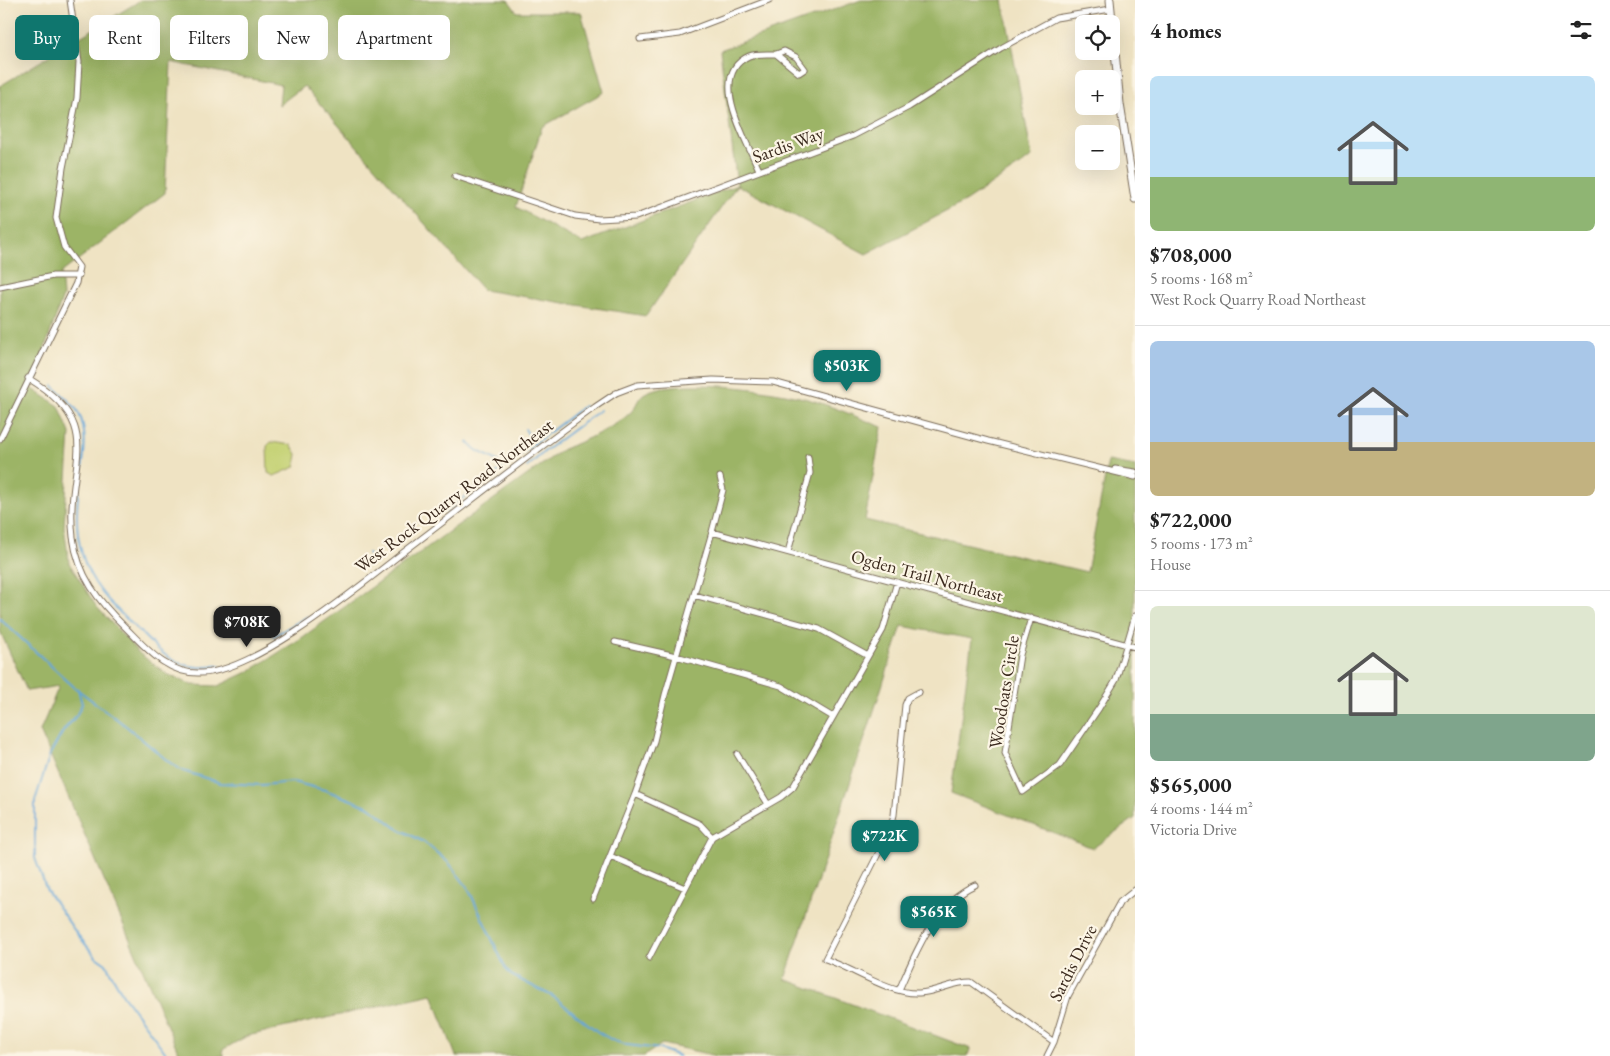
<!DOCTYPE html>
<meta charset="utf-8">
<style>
:root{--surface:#fff;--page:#f6f6f6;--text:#222;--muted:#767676;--line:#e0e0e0;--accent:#0f766e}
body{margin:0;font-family:"EB Garamond",serif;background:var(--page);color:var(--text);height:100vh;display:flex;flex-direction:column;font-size:19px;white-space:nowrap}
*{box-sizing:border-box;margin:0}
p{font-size:16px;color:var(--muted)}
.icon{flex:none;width:28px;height:28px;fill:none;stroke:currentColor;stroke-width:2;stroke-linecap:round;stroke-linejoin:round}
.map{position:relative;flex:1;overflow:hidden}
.side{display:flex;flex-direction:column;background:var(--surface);width:475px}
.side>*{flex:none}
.banner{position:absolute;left:15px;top:15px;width:475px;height:45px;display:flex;gap:10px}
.buttons{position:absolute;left:1075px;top:15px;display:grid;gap:10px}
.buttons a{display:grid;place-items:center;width:45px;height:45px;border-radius:8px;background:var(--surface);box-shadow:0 5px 20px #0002;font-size:25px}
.price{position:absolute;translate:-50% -42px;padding:0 11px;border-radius:10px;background:var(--accent);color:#fff;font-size:16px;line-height:32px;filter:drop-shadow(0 1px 2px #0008)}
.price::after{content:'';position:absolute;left:50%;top:30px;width:15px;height:11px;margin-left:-8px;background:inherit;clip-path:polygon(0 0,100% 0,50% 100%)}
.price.selected{background:#222;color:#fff}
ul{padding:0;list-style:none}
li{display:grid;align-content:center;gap:10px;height:265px;padding:0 15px}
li+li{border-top:1px solid var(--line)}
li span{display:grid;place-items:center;height:155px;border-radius:8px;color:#555}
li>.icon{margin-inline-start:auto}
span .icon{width:90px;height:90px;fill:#fffc;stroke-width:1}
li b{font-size:21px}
h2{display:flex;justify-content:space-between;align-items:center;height:60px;padding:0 15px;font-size:21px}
.tag{padding:0 18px;border-radius:8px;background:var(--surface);box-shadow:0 5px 20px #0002;font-size:18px;line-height:45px}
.tag.selected{background:var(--accent);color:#fff}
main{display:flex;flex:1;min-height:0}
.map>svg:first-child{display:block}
.green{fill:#c5d274;stroke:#807e49}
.forest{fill:#9cb466;stroke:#6c6f42}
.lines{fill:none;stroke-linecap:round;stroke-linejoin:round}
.stream{stroke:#64a6d8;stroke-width:2}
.street-casing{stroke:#7a6b58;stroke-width:7}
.secondary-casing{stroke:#7a6b58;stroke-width:9}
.street{stroke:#fff;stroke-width:5}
.secondary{stroke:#fff;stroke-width:7}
.labels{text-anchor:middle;stroke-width:4.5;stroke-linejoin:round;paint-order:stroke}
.street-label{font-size:18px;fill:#3b2a1e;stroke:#fcf5e5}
</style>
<main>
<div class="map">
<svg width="1135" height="1056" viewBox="0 0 1135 1056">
<rect width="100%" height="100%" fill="#fcf5e5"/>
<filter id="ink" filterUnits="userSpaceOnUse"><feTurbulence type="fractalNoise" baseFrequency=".02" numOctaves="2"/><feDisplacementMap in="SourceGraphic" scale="10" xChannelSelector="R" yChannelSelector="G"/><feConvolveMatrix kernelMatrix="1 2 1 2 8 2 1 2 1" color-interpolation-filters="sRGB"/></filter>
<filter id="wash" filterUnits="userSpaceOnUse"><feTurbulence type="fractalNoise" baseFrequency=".0096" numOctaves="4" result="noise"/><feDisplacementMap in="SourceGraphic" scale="20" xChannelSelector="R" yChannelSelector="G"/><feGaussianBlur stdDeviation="1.12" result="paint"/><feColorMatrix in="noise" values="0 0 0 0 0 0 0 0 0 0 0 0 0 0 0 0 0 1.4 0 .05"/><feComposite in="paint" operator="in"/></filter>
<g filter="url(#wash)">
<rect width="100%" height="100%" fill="#efe3c3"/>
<!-- green -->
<path class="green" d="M271,442L291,445L297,454L295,467L274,476L268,473L267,446Z"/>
<!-- forest -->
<path class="forest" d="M141,0H508L517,12H581L604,92L542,127L516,207L582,243L737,185L720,50L861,0H1003L1032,157L966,201L866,254L737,185L646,316L483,290L304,86L279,105L281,85L171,62L165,193L61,273L63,296L31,388L59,406L70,433L64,527L69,563L96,606L140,654L167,674L192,685L218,686L248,672L300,639L562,450C584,440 616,428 632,411C637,405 638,397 645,393C675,376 778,390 811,400C835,407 859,418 882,427L865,520L1087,572L1108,461L1135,466V818L1093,848L951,793L972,639L902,626L785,979L971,1049L967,1056H717L662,1044L644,1056H456L432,994L247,1036L222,1050L224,1056H180L40,731L59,686L27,691L0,631V86Z"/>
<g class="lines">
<!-- stream -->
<path class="stream" d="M53,386C61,394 74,403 79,414C90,436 82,467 79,489C76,510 76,534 82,554C92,590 118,610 143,635C166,659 185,673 220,665
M525,429L534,444
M468,442C477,455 493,455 504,466
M527,467L545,451L600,410
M467,484L470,492
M445,512L584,406
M368,553L375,563
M0,619L74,687L126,726L169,762L183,771L221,783L262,785L293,782L325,790L370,807L395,827L424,842L449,863L468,888L506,969L511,975L554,997L598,1032L612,1040L627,1045L660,1049L679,1056
M274,636L308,616
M78,689L82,704L76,716L64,730L50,754L35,801V858L47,891L77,934L96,957L106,964L123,995L168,1056"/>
</g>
</g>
<g filter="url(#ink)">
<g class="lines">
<defs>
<path id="street" d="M640,39L680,34L769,0
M759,170C747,141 706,75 749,56C756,53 768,54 776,54L799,73L805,69L796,57L784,51L776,54
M455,176L575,216L599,219L636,217L853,136L909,107L1001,48L1056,18L1111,9
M0,287L53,276H79
M28,378C110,428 64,463 73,537C78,576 99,602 126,628C147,649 168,675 201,673C257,672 363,583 409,548C471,501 532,453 595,407L616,393L637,385L713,380L773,382L988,441L1135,477
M0,439L76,283L79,267L64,247L56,218L63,168L77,98L79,62L70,0
M1115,469L1135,472
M712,532L1135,647
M788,552L810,473L808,457
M694,595L819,629L868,656
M1031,618L1020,655L1005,753L1023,792L1060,765L1099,708L1116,680L1135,616
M615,642L676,656L781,686L833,717
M919,692L908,698L905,705L894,815L889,832L825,959C852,968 891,995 919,993C937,992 952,982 971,982L1054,1042
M737,754L768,804
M635,794L654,741L665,695L712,532L723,490L720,477
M610,856L635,794L700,824L712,837
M593,899L610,856L685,888
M649,958L712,837L781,797L793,787L883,630L897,582
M899,990C916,952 935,902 975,885
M1047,1056L1054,1042L1068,996L1120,902L1135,890"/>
<path id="secondary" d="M1110,0L1120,104L1135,199"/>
</defs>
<!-- street casing -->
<use href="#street" class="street-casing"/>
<!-- secondary casing -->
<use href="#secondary" class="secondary-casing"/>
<!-- street -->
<use href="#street" class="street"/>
<!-- secondary -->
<use href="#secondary" class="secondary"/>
</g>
</g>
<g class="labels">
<!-- street labels -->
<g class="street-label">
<text transform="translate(788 145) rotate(-20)" y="6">Sardis Way</text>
<text transform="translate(454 496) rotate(-37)" y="6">West Rock Quarry Road Northeast</text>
<text transform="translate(927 576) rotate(15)" y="6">Ogden Trail Northeast</text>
<text transform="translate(1004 692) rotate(-81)" y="6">Woodoats Circle</text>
<text transform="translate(1073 963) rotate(-63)" y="6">Sardis Drive</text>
</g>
</g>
</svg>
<div class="buttons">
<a><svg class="icon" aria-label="locate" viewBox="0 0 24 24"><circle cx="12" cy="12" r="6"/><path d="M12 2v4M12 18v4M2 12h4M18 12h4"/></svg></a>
<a>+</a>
<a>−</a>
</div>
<b class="price" style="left:847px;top:392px">$503K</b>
<b class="price selected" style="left:247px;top:648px">$708K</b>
<b class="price" style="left:885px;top:862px">$722K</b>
<b class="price" style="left:934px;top:938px">$565K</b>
<div class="banner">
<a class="tag selected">Buy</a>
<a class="tag">Rent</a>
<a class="tag">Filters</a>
<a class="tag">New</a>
<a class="tag">Apartment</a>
</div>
</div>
<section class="side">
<h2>4 homes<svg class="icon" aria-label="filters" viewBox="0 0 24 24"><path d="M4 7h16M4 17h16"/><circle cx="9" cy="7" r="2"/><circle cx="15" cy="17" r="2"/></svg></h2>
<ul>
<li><span style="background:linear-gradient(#bfe0f5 65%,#8fb573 0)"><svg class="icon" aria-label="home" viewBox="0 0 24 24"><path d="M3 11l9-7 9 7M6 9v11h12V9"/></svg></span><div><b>$708,000</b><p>5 rooms · 168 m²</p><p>West Rock Quarry Road Northeast</p></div></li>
<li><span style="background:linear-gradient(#a9c7e8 65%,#c2b280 0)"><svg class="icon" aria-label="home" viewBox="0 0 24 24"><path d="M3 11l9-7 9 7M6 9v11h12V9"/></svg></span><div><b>$722,000</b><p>5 rooms · 173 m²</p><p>House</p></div></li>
<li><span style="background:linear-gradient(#dfe7d0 70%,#7fa58c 0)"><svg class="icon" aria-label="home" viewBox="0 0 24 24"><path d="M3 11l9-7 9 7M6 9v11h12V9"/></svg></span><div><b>$565,000</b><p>4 rooms · 144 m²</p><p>Victoria Drive</p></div></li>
</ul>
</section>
</main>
